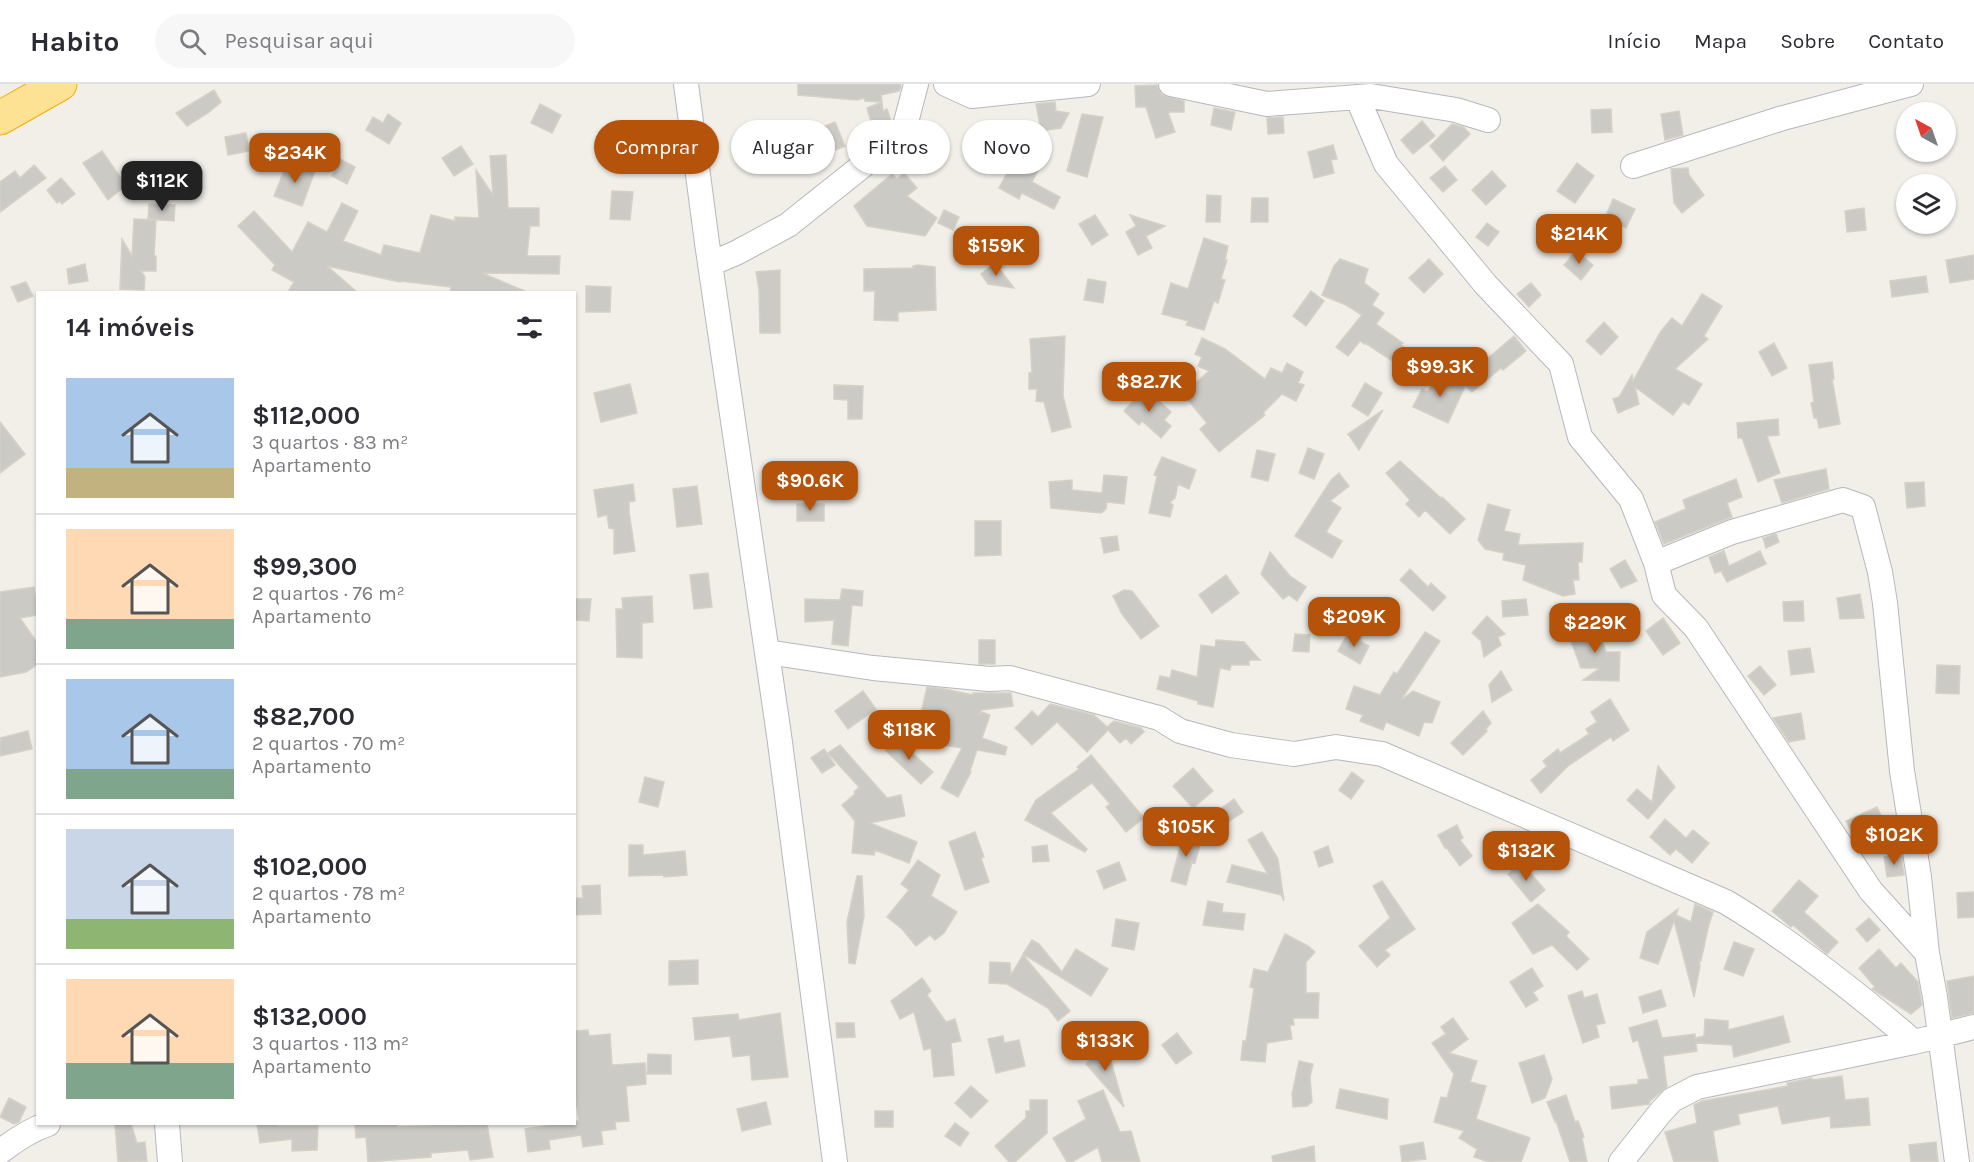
<!DOCTYPE html>
<html lang="pt">
<meta charset="utf-8">
<style>
:root{--surface:#fff;--page:#f7f7f7;--text:#2b2b33;--muted:#7c7c81;--line:#e1e1e2;--accent:#b45309}
body{margin:0;font-family:Karla,sans-serif;background:var(--page);color:var(--text);height:100vh;display:flex;flex-direction:column;font-size:22px;white-space:nowrap}
*{box-sizing:border-box;margin:0}
p{font-size:20px;color:var(--muted)}
.icon{flex:none;width:33px;height:33px;fill:none;stroke:currentColor;stroke-width:2;stroke-linecap:round;stroke-linejoin:round}
.map{position:relative;flex:1;overflow:hidden}
.panel{position:absolute;left:36px;top:207px;width:540px;height:834px;display:flex;flex-direction:column;background:var(--surface);border-radius:0px;box-shadow:0 2px 4px #0004}
.panel>*{flex:none}
.hud{position:absolute;left:594px;top:36px;width:570px;height:54px;display:flex;gap:12px}
.needle{width:39px;rotate:320deg}
.tools{position:absolute;left:1896px;top:18px;display:grid;gap:12px}
.tools a{display:grid;place-items:center;width:60px;height:60px;border-radius:50%;background:var(--surface);box-shadow:0 2px 4px #0004;font-size:30px}
.price{position:absolute;translate:-50% -51px;padding:0 14px;border-radius:12px;background:var(--accent);color:#fff;font-size:20px;line-height:39px;filter:drop-shadow(0 2px 3px #0008)}
.price::after{content:'';position:absolute;left:50%;top:36px;width:18px;height:14px;margin-left:-9px;background:inherit;clip-path:polygon(0 0,100% 0,50% 100%)}
.price.active{background:#222;color:#fff}
ul{padding:0;list-style:none}
li{display:flex;align-items:center;gap:18px;height:150px;padding:0 30px}
li+li{border-top:2px solid var(--line)}
li span{display:grid;place-items:center;flex:none;width:168px;height:120px;border-radius:0px;color:#555}
li>.icon{margin-inline-start:auto}
span .icon{width:72px;height:72px;fill:#fffc;stroke-width:1}
li b{font-size:26px}
h2{display:flex;justify-content:space-between;align-items:center;height:72px;padding:0 30px;font-size:26px}
.chip{padding:0 21px;border-radius:27px;background:var(--surface);box-shadow:0 2px 4px #0004;font-size:21px;line-height:54px}
.chip.active{background:var(--accent);color:#fff}
header{display:flex;align-items:center;gap:36px;box-sizing:border-box;height:84px;padding:0 30px;background:var(--surface);border-bottom:2px solid var(--line)}
header strong{font-size:28px}
nav{display:flex;gap:33px;margin-inline-start:auto;font-size:21px}
.search{width:420px;height:54px;background:var(--page);display:flex;align-items:center;gap:15px;box-sizing:border-box;padding:0 21px;border-radius:33px;color:var(--muted);font-size:22px}
.map>svg:first-child{display:block}
.building{fill:#cccac5;stroke:#d6d1c6;stroke-width:1.5}
.lines{fill:none;stroke-linecap:round;stroke-linejoin:round}
.minor-casing{stroke:#b5b8bc;stroke-width:26}
.highway-casing{stroke:#f9ab00;stroke-width:35}
.minor{stroke:#fff;stroke-width:24}
.highway{stroke:#fde293;stroke-width:33}
</style>
<header>
<strong>Habito</strong>
<div class="search"><svg class="icon" aria-label="search" viewBox="0 0 24 24"><circle cx="10" cy="10" r="6"/><path d="M15 15l6 6"/></svg>Pesquisar aqui</div>
<nav><a>Início</a><a>Mapa</a><a>Sobre</a><a>Contato</a></nav>
</header>
<div class="map">
<svg width="1974" height="1078" viewBox="0 0 1974 1078">
<rect width="100%" height="100%" fill="#f1efe8"/>
<!-- building -->
<path class="building" d="M798,0H900L901,3L899,7L881,11L883,27L887,25L891,37L889,42L868,59L864,43L872,41L867,24L882,18L865,17L864,14L857,16L798,11Z
M1157,1L1162,11L1184,17V28H1168L1175,48L1156,54L1146,23H1136L1135,2Z
M214,6L221,18L208,29L187,42L176,29Z
M1055,18L1056,27L1069,29L1061,44L1041,47L1036,20Z
M540,20L561,31L552,49L531,39Z
M1214,24L1235,28L1231,46L1211,41Z
M1611,25L1612,48L1592,49L1591,26Z
M1679,27L1683,51L1665,56L1661,30Z
M388,30L401,39L389,60L366,46L373,33L383,39Z
M1082,30L1103,33L1087,93L1067,87Z
M1283,33L1284,49L1268,50L1267,34Z
M1422,37L1435,52L1413,70L1401,56Z
M835,38L845,62L816,74L806,50Z
M1452,40L1463,43L1470,50L1443,77L1430,62Z
M246,49L249,67L228,71L225,53Z
M1333,61L1337,75L1331,76L1334,89L1314,94L1308,68Z
M461,62L473,80L454,92L442,74Z
M102,67L126,101L108,116L83,79Z
M506,71L508,124H539V142H530L527,172H560L559,190L482,189L527,208H450L451,203L400,197V198L327,182L357,208H288L294,198L272,186L275,181L238,142L254,127L292,168L308,138L327,148L342,119L358,127L343,157L381,171L384,161L420,169L431,131L455,137V133L479,134L476,86L493,111L490,72Z
M340,75L355,83L347,100L332,92Z
M288,77L315,87L302,122L274,112Z
M1025,77L1039,84L1032,98L1060,113L1054,125L1022,109L1019,115L999,104L1011,82L1020,86Z
M1577,79L1594,92L1575,119L1557,107Z
M34,81L46,94L0,128V98L15,87L20,94Z
M1445,82L1457,96L1443,108L1430,94Z
M1688,84L1689,91L1704,111L1682,129L1674,119L1671,85Z
M1492,87L1506,102L1486,121L1472,106Z
M904,89L917,104L907,112L937,134L925,152L867,142L854,122L892,90L897,95Z
M61,94L75,110L62,120L60,117L57,119L47,106Z
M612,107L633,108L630,136L610,135Z
M1207,111L1221,112L1220,138H1206Z
M1252,114H1268V138H1251Z
M1613,115L1635,125L1626,144L1605,134Z
M149,120L175,121L174,137L148,135Z
M1864,124L1866,146L1847,148L1845,127Z
M944,126L959,133L953,146L938,139Z
M1095,131L1108,151L1092,161L1079,140Z
M1130,131L1165,142L1146,152L1152,164L1138,171L1126,148L1136,142Z
M134,135L156,136L154,172H156V187H141L145,193L144,206L120,205L122,155L132,172Z
M1487,139L1499,148L1488,162L1476,153Z
M1204,154L1228,162L1225,176H1227L1221,195L1225,196L1218,219L1214,217L1204,246L1186,241L1188,237L1162,230L1171,199L1188,205Z
M1576,167L1593,181L1581,196L1564,181Z
M1974,171V195L1950,199L1946,176Z
M1340,175L1368,185L1364,199L1379,210L1372,221L1384,229L1376,240L1403,259L1401,261L1407,265L1397,280L1365,259L1364,260L1360,257L1348,272L1336,263L1362,231L1346,221L1322,211L1334,182Z
M1429,175L1443,190L1424,209L1409,194Z
M995,179L1014,204L988,200L981,190Z
M85,180L88,197L69,200L67,185Z
M918,181L935,183L936,226L898,228V237L874,236L875,207H864V185L913,184V182Z
M780,186V249H760L759,206L756,188Z
M1926,192L1928,208L1892,213L1890,197Z
M1088,195L1106,198L1103,219L1084,216Z
M26,198L33,212L18,218L11,203Z
M1531,199L1541,211L1529,223L1517,210Z
M586,202L611,203L610,228H586Z
M1311,207L1324,217L1306,242L1293,232Z
M1702,210L1722,222L1704,252L1708,255L1675,285L1702,300L1689,321L1683,318L1673,331L1635,303L1639,320L1618,329L1613,315L1619,313L1632,291L1633,297L1661,247L1672,234L1682,242Z
M1604,238L1618,253L1601,271L1586,257Z
M1065,252L1063,312L1071,343L1052,348L1044,318L1036,317L1037,305H1029V289H1032L1030,255Z
M1514,252L1526,267L1503,286L1501,284L1472,308L1461,297Z
M1202,254L1225,265L1265,295L1271,284L1282,289L1287,279L1303,288L1298,299L1304,301L1296,317L1282,310L1263,329L1265,331L1219,368L1200,345L1207,339L1183,310L1209,287L1198,282L1202,273L1195,270Z
M1774,259L1787,284L1772,292L1759,268Z
M1832,278L1834,295H1832L1840,340L1819,344L1817,334H1814L1811,319L1814,318L1809,281Z
M1437,289L1465,302L1448,339L1413,323L1422,305L1428,308Z
M1365,299L1382,309L1368,332L1352,322Z
M630,300L637,329L601,338L594,309Z
M834,301L863,302L862,335H848V316L834,315Z
M1145,304L1171,328L1164,336L1171,342L1161,354L1142,337L1139,341L1124,327Z
M1383,326L1359,366L1348,350Z
M1778,335L1779,351L1767,352L1780,389L1758,398L1742,354H1738L1737,339Z
M0,338L25,370L0,389Z
M1308,364L1324,370L1314,395L1299,389Z
M1257,366L1275,370L1268,397L1251,393Z
M1162,373L1196,386L1189,405L1178,400L1175,414L1170,418L1173,421L1170,433L1149,429L1157,392L1154,391Z
M1400,377L1441,414L1442,413L1465,435L1450,450L1425,426L1419,433L1406,420L1410,416L1386,389Z
M1826,385L1829,405L1782,419L1774,396Z
M1339,389L1349,402L1330,417L1341,424L1326,448L1342,457L1332,474L1295,452L1331,396Z
M1104,391L1127,393L1124,420L1107,418L1106,425L1101,429L1051,424L1049,398L1072,396V406L1102,409Z
M1736,395L1742,413L1727,419L1732,433L1664,460L1655,438L1686,425L1683,416Z
M1924,398L1925,422L1907,424L1905,399Z
M633,400L635,417L629,418V428L635,467L614,470V445L609,444L607,431L598,433L594,406Z
M697,402L702,440L677,443L673,405Z
M797,420H824V437H797Z
M1488,420L1510,426L1504,447L1520,450L1518,461L1583,459L1582,478H1578L1579,496H1573L1575,510L1563,512L1523,496L1526,481L1503,476L1504,469L1485,465L1478,456Z
M975,437H1001V471L975,472Z
M1776,450L1779,458L1766,464L1763,454Z
M1117,452L1119,466L1104,469L1101,454Z
M1724,467L1729,482L1760,467L1766,480L1727,498L1721,487L1715,489L1709,473Z
M1270,468L1290,492L1306,503L1297,517L1289,511L1283,515L1261,490Z
M1625,476L1637,497L1621,504L1610,485Z
M1410,485L1428,503L1431,499L1446,513L1433,527L1400,496Z
M708,489L712,523L694,525L690,491Z
M1226,491L1239,509L1212,529L1199,511Z
M34,503L38,531L20,534L38,560V580L26,588L0,593V508Z
M842,505L863,507L862,522L852,521L848,562L832,560L834,536L805,538V515L840,516Z
M1124,506L1132,507L1159,542L1141,555L1122,530L1113,512Z
M1860,510L1864,534L1840,535L1837,514Z
M652,512L653,538L642,539V574L617,573L616,525H623L622,514Z
M574,515H591L589,537L574,536Z
M1526,515L1528,531L1503,533L1502,517Z
M1803,517L1804,537H1784L1783,518Z
M1487,532L1505,550L1498,553L1501,561L1484,573L1481,557L1472,549Z
M1663,534L1680,559L1663,571L1646,547Z
M1590,540H1596L1606,568H1620L1619,597L1583,596L1600,584H1581L1568,549Z
M1349,547L1361,553L1360,557L1369,562L1360,580L1338,567Z
M1425,548L1440,557L1401,616L1413,607L1440,618L1432,639L1424,638L1419,652L1386,638L1383,646L1360,637L1363,631L1346,625L1354,602L1380,611L1394,588L1397,590Z
M1295,550L1310,551L1309,568L1293,567Z
M979,556H995V580H979Z
M1216,556L1244,558L1260,576H1249V581H1231L1230,586L1220,584L1213,623L1198,620V617L1157,605L1160,592L1170,594L1172,586L1197,593L1201,561L1215,563Z
M1810,564L1814,588L1791,591L1788,567Z
M1937,581L1960,582L1959,610L1936,609Z
M1760,582L1776,601L1764,611L1748,592Z
M1501,587L1512,606L1492,618L1489,601Z
M927,603L945,605L973,611V609H1011L1013,622L981,626L980,630L982,628L990,631L982,654L1007,663L1005,671L977,666L970,687L971,688L958,713L941,704L962,664L912,656L916,634H920Z
M863,607L876,625L848,645L835,627Z
M1610,615L1629,646L1613,657L1611,653L1568,682L1541,709L1531,696L1547,682L1543,677L1558,665L1560,669L1589,650L1586,645L1597,638L1591,628Z
M1050,620L1094,631L1107,643L1114,637L1141,644L1144,648L1131,660L1126,654L1120,659L1108,646L1087,668L1057,638L1032,661L1015,644L1032,627L1038,633Z
M1483,627L1491,639L1486,645L1487,647L1463,671L1451,659Z
M1801,629L1805,655L1789,658L1773,634Z
M28,647L32,665L0,672V654Z
M896,654L933,688L921,700L885,666Z
M840,661L887,714L901,711L905,732L870,739L917,758L909,779L875,766L874,771L852,769L855,737L842,721L855,710L854,708L859,703L828,669Z
M824,665L835,681L822,689L811,674Z
M1091,671L1144,734L1126,748L1106,723L1110,720L1092,699L1051,729L1087,765L1085,768L1025,736L1036,716L1079,685L1077,683Z
M1658,682L1675,703L1648,735L1627,716L1637,705L1652,718Z
M1193,684L1213,707L1193,724L1173,702Z
M1352,688L1364,697L1351,715L1339,706Z
M645,693L664,698L658,723L639,718Z
M1234,715L1243,728L1228,738L1219,726Z
M1877,723L1885,740L1855,754L1846,737Z
M1665,735L1686,754L1693,746L1709,759L1692,779L1676,765L1670,771L1650,753Z
M1457,741L1463,754L1460,756L1472,772L1460,782L1446,763L1445,764L1438,751Z
M975,748L984,773L981,774L989,798L965,806L949,758Z
M1262,748L1278,775L1284,817L1281,811L1227,798L1232,781L1268,790L1248,756Z
M1184,749L1202,754L1195,779L1192,778L1186,801L1171,797Z
M629,761H643V771L685,767L687,791L664,793L663,791L629,792Z
M1047,761L1049,777L1033,778L1032,763Z
M1328,762L1333,778L1319,783L1314,768Z
M1901,770L1904,791L1887,793L1884,773Z
M918,776L940,791L931,812L957,828L944,849L935,856L930,851L916,862L902,845L887,833L909,806L901,800Z
M1119,778L1126,796L1104,805L1097,787Z
M1521,778L1545,806L1531,818L1508,790Z
M857,792H862L864,832L855,880L849,879L847,838Z
M1799,796L1818,812L1804,828L1838,858L1827,870L1793,841L1791,843L1772,827Z
M1382,797L1415,845L1385,866L1390,871L1377,883L1359,862L1390,834L1373,802Z
M600,801L601,830L574,831V814H583L582,802Z
M1974,808V833L1958,834L1957,809Z
M1208,817L1223,820L1222,828L1245,830L1243,846L1203,841Z
M1538,820L1569,848L1566,852L1589,875L1577,886L1552,861L1533,870L1512,839Z
M1695,820L1713,828L1708,844L1701,877L1699,876L1700,882L1694,913L1674,837L1658,880L1640,874L1647,848L1678,825L1676,831L1691,838Z
M1869,834L1880,846L1867,858L1856,845Z
M1116,835L1139,839L1134,866L1112,862Z
M1285,850L1308,862L1315,868L1306,878V909H1319L1318,934H1293L1294,941H1290L1292,955L1267,959L1265,978L1241,976L1243,957H1246L1254,904L1250,903L1254,885L1268,888Z
M1032,856L1039,860L1062,888L1076,865L1108,885L1091,912L1023,870Z
M1734,858L1754,865L1743,892L1724,885Z
M1879,865L1896,884L1901,879L1918,898L1922,921L1911,930L1872,905L1875,903L1859,884Z
M1023,871L1070,927L1058,937L1048,924L1007,900L989,899L990,878L1010,879L1011,891Z
M698,876V900L669,901V877Z
M1532,884L1543,902L1533,908L1538,916L1526,923L1510,898Z
M1974,892V929L1952,934L1947,897Z
M922,894L931,907L927,911L946,938L955,935L961,957L951,959L954,991L934,993L931,964L924,966L914,928L900,935L891,917Z
M1661,906L1666,922L1643,929L1639,913Z
M1582,907L1584,914L1597,910L1605,939L1596,941L1599,953L1583,959L1568,912Z
M780,929L788,993L752,996L750,971L733,973L730,952L695,956L693,934L738,930L739,936Z
M1783,932L1790,958L1734,973L1732,961L1696,959L1697,967L1663,972L1667,1003L1650,1017L1649,1020L1612,1025L1610,1003L1638,1000V996L1649,995L1638,956L1633,958L1629,944L1657,936L1662,954L1695,950V954L1704,952L1705,935L1728,937V946Z
M1453,934L1468,955L1449,969L1477,977L1470,998L1486,1002L1476,1035L1530,1054L1521,1078H1489L1474,1073L1477,1065L1459,1054L1464,1047L1434,1038L1441,1013L1447,1014L1454,990L1432,959L1446,950L1441,943Z
M836,939H854L855,953L837,954Z
M588,946L589,952L610,950L612,981L645,979L646,1000L626,1002L629,1037L615,1038L616,1045L601,1047L603,1060L583,1063L581,1051L549,1056L550,1065L528,1068L525,1045L560,1040H574V1037H579L574,1004V947Z
M1177,949L1192,969L1176,980L1162,961Z
M1003,952L1004,959L1019,956L1025,982L996,989L988,955Z
M1106,962L1112,981L1124,1023L1086,980Z
M648,970L671,971V990H647Z
M1544,971L1552,995L1545,1014L1532,1019L1519,979Z
M1299,977L1313,980L1310,993L1312,1018L1307,1022L1293,1023L1292,1010Z
M1842,992L1845,1016L1868,1014L1870,1041L1831,1044L1830,1032L1782,1040L1778,1022L1738,1030L1740,1040L1713,1047L1718,1078H1674L1665,1048L1697,1039L1694,1021L1702,1017L1788,1002L1787,999L1812,994V996Z
M971,1002L988,1017L971,1034L955,1019Z
M1340,1005L1388,1015L1387,1035L1336,1024Z
M1103,1006L1120,1048L1131,1047L1140,1078H1102L1098,1063L1072,1078H1067L1053,1054L1086,1035L1078,1017Z
M1566,1011L1575,1038L1578,1037L1584,1053L1582,1054L1587,1078H1570L1556,1037L1555,1038L1547,1018Z
M9,1014L26,1023L19,1038L14,1040L0,1033Z
M1030,1016H1047V1049L1015,1078H1009L995,1062L1026,1034V1027H1030Z
M766,1018L771,1040L742,1047L737,1025Z
M875,1027H893V1043H875Z
M955,1039L969,1049L960,1062L945,1052Z
M115,1040H131L137,1059L145,1058L147,1077L118,1078Z
M257,1040H278V1042H318L317,1066L292,1067V1055L260,1059Z
M355,1040H397V1043L487,1040L493,1073L470,1076L468,1066L431,1069V1073L368,1078L366,1053L356,1054Z
M1423,1058L1426,1075L1402,1078L1400,1062Z
M1936,1058L1938,1078H1911L1909,1061Z
M1314,1062L1315,1078H1273L1272,1072Z"/>
<g class="lines">
<defs>
<path id="minor" d="M686,0L707,159L779,651L835,1078
M946,0L972,12L1088,0
M1171,0L1267,20L1371,12L1456,26L1488,36
M1357,13L1386,80L1486,201L1561,280L1580,353L1631,415L1656,479L1664,511L1696,544L1871,807L1927,869
M1633,82L1783,34L1911,0
M710,180L736,169L788,141L901,51L905,42L916,0
M1656,479L1732,448L1843,416L1863,423L1880,488L1885,519L1902,687L1919,793L1927,869L1935,913L1957,1078
M767,568L873,584L989,595L1010,594L1159,634L1180,647L1231,661L1294,670L1336,663L1382,670L1726,818C1791,857 1857,909 1914,958
M167,1040L170,1078
M0,1068C15,1056 30,1046 48,1040
M1621,1078L1660,1029L1672,1016L1697,1003L1914,958L1974,943"/>
<path id="highway" d="M0,34L60,0"/>
</defs>
<!-- minor casing -->
<use href="#minor" class="minor-casing"/>
<!-- highway casing -->
<use href="#highway" class="highway-casing"/>
<!-- minor -->
<use href="#minor" class="minor"/>
<!-- highway -->
<use href="#highway" class="highway"/>
</g>
</svg>
<div class="tools">
<a><svg class="needle" viewBox="-14 -14 28 28"><path d="M0-13l5 13h-10z" fill="#e53935"/><path d="M0 13l5-13h-10z" fill="#7c7c81"/></svg></a>
<a><svg class="icon" aria-label="layers" viewBox="0 0 24 24"><path d="M12 4l9 5-9 5-9-5zM3 14l9 5 9-5"/></svg></a>
</div>
<b class="price" style="left:295px;top:100px">$234K</b>
<b class="price active" style="left:162px;top:128px">$112K</b>
<b class="price" style="left:1579px;top:181px">$214K</b>
<b class="price" style="left:996px;top:193px">$159K</b>
<b class="price" style="left:1440px;top:314px">$99.3K</b>
<b class="price" style="left:1149px;top:329px">$82.7K</b>
<b class="price" style="left:810px;top:428px">$90.6K</b>
<b class="price" style="left:1354px;top:564px">$209K</b>
<b class="price" style="left:1595px;top:570px">$229K</b>
<b class="price" style="left:909px;top:677px">$118K</b>
<b class="price" style="left:1186px;top:774px">$105K</b>
<b class="price" style="left:1894px;top:782px">$102K</b>
<b class="price" style="left:1526px;top:798px">$132K</b>
<b class="price" style="left:1105px;top:988px">$133K</b>
<div class="hud">
<a class="chip active">Comprar</a>
<a class="chip">Alugar</a>
<a class="chip">Filtros</a>
<a class="chip">Novo</a>
</div>
<section class="panel">
<h2>14 imóveis<svg class="icon" aria-label="filters" viewBox="0 0 24 24"><path d="M4 7h16M4 17h16"/><circle cx="9" cy="7" r="2"/><circle cx="15" cy="17" r="2"/></svg></h2>
<ul>
<li><span style="background:linear-gradient(#a9c7e8 75%,#c2b280 0)"><svg class="icon" aria-label="home" viewBox="0 0 24 24"><path d="M3 11l9-7 9 7M6 9v11h12V9"/></svg></span><div><b>$112,000</b><p>3 quartos · 83 m²</p><p>Apartamento</p></div></li>
<li><span style="background:linear-gradient(#ffd9b3 75%,#7fa58c 0)"><svg class="icon" aria-label="home" viewBox="0 0 24 24"><path d="M3 11l9-7 9 7M6 9v11h12V9"/></svg></span><div><b>$99,300</b><p>2 quartos · 76 m²</p><p>Apartamento</p></div></li>
<li><span style="background:linear-gradient(#a9c7e8 75%,#7fa58c 0)"><svg class="icon" aria-label="home" viewBox="0 0 24 24"><path d="M3 11l9-7 9 7M6 9v11h12V9"/></svg></span><div><b>$82,700</b><p>2 quartos · 70 m²</p><p>Apartamento</p></div></li>
<li><span style="background:linear-gradient(#c9d6e8 75%,#8fb573 0)"><svg class="icon" aria-label="home" viewBox="0 0 24 24"><path d="M3 11l9-7 9 7M6 9v11h12V9"/></svg></span><div><b>$102,000</b><p>2 quartos · 78 m²</p><p>Apartamento</p></div></li>
<li><span style="background:linear-gradient(#ffd9b3 70%,#7fa58c 0)"><svg class="icon" aria-label="home" viewBox="0 0 24 24"><path d="M3 11l9-7 9 7M6 9v11h12V9"/></svg></span><div><b>$132,000</b><p>3 quartos · 113 m²</p><p>Apartamento</p></div></li>
</ul>
</section>
</div>
